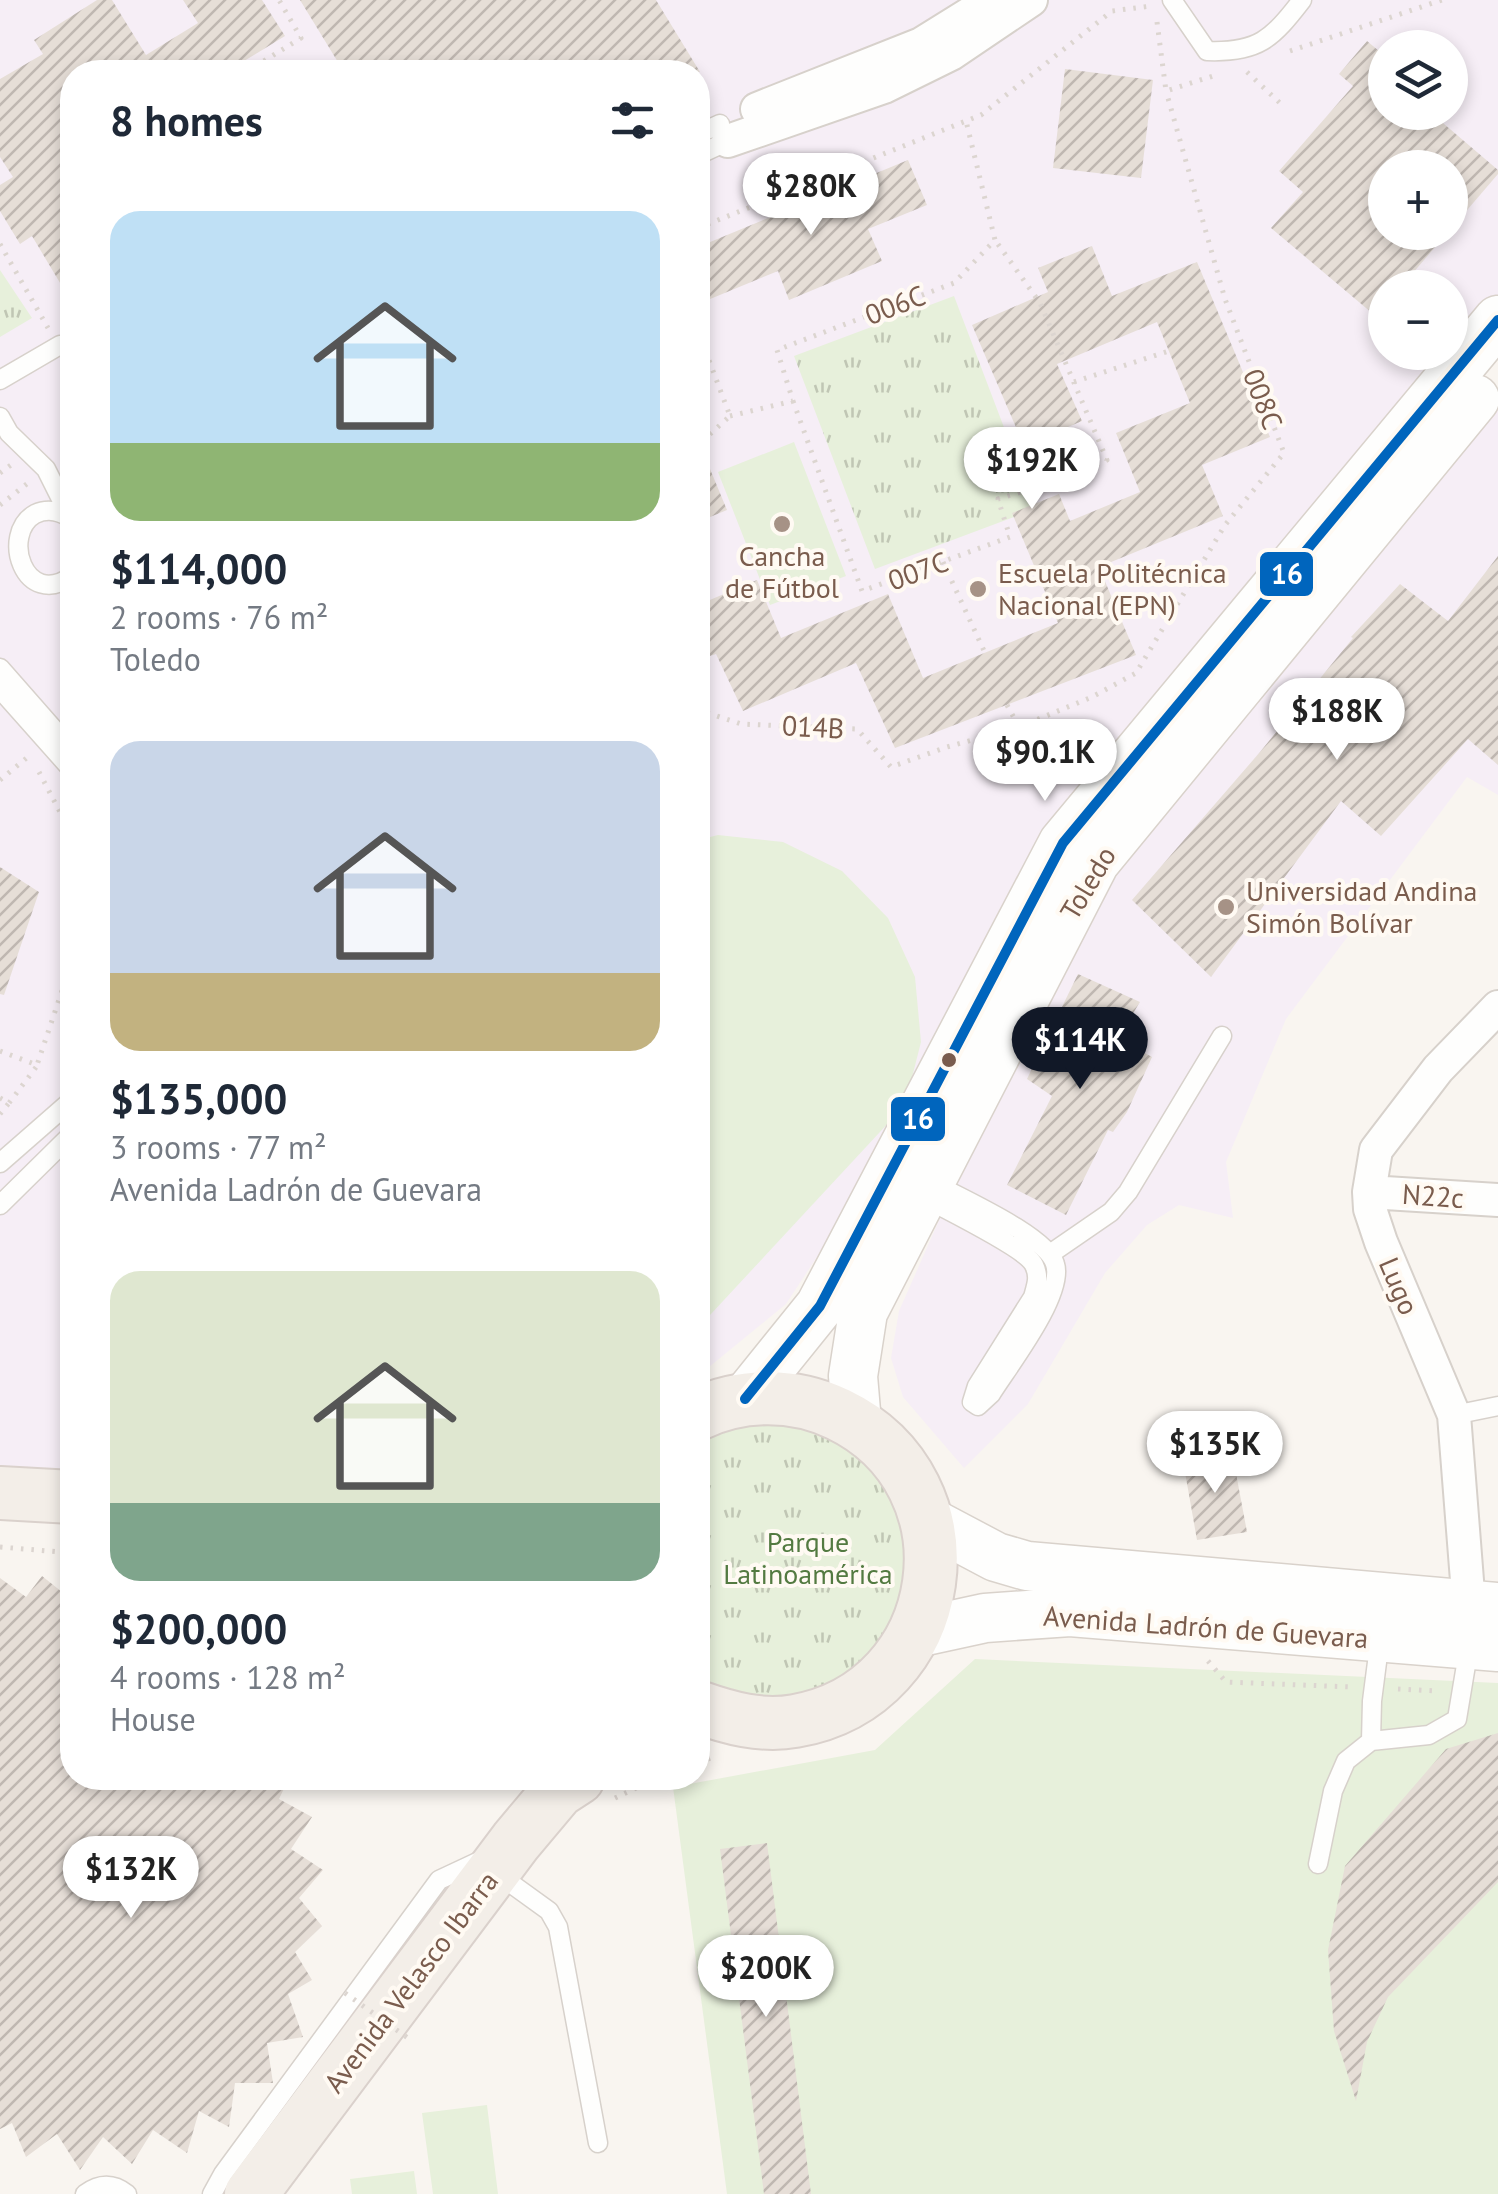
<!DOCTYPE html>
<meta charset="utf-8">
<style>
:root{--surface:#fff;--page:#f2f2f3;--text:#1f2937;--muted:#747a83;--accent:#111827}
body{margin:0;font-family:"PT Sans",sans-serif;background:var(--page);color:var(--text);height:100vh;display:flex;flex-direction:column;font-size:38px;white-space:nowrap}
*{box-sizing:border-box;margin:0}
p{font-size:32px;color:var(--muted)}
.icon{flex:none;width:55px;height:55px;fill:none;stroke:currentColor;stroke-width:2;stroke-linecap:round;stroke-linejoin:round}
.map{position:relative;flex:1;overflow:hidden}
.details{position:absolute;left:60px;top:60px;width:650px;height:1730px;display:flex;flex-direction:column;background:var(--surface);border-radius:40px;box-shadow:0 5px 15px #0003}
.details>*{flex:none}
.fabs{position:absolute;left:1368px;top:30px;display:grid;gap:20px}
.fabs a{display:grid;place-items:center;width:100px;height:100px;border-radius:50%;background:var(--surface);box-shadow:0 5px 15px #0003;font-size:50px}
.price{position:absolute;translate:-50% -85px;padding:0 22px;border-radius:35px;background:#fff;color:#222;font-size:32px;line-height:65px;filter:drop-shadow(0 2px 5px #0008)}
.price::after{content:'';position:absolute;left:50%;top:60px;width:30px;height:22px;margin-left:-15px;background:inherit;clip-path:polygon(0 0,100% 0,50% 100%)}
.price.active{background:var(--accent);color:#fff}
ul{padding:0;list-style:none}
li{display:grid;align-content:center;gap:20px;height:530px;padding:0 50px}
li span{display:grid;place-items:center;height:310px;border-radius:30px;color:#555}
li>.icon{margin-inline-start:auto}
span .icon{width:180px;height:180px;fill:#fffc;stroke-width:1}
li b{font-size:42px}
h2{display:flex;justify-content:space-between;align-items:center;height:120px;padding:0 50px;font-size:42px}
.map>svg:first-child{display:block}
.education{fill:#f6eef6;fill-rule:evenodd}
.green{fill:#e7f0db}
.park{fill:url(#park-tufts)}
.building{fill:url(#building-hatch)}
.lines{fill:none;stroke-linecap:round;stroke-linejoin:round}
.lane-casing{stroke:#d7d1cb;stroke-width:21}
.street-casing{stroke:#d7d1cb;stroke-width:36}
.secondary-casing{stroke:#d9d2cb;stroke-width:51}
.primary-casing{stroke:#dad1cc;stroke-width:56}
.path{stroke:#dcd5d0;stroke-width:5;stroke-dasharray:2.5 8;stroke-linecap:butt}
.lane{stroke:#fefefd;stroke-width:18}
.street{stroke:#fefefd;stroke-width:32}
.secondary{stroke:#fefefd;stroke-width:48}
.primary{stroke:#f3eee8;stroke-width:52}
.path-bridge{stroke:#dcd5d0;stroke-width:5;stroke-dasharray:2.5 8;stroke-linecap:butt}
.bus-1-casing{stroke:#fffaf3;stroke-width:18}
.bus-1{stroke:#0065bd;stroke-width:10}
.poi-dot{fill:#a69286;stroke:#fffaf3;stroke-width:4}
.bus-dot{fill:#7a5c4d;stroke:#fffaf3;stroke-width:4}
.labels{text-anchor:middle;stroke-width:8;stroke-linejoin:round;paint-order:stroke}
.street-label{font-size:28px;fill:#7a5c4d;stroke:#fffaf3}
.poi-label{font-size:28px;fill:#7a5c4d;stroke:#fffaf3;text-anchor:start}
.park-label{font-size:28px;fill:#537a41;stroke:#fffaf3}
.line-badge{stroke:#fffaf3;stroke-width:4}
.badge-label{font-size:28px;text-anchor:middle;font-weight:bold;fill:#fff}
</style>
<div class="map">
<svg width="1498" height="2194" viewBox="0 0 1498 2194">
<defs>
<pattern id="park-tufts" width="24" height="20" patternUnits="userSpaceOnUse" patternTransform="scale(2.5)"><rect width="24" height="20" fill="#e7f0db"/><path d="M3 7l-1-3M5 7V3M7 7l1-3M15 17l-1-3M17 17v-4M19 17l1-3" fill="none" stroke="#c0c6b4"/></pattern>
<pattern id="building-hatch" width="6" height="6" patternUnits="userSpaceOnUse" patternTransform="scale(2.5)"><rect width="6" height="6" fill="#e6ded7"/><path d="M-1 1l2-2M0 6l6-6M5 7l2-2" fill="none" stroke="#bfb7b1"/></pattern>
</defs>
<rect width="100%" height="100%" fill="#f9f5f0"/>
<!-- education -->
<path class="education" d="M0,0H1498V309L882,1158L786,1304L698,1376V72H72V1478L0,1473ZM1385,48H1450V112H1385ZM1385,168H1450V232H1385ZM1385,288H1450V352H1385Z
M1498,393V795L1467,777L1286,1019L1226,1162L1233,1218L1179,1205L1147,1225L1105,1273L1028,1404L964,1468L903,1397L891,1358L899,1311L1063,940L1099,873Z"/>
<!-- green -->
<path class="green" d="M794,442L846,576L770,605L718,472Z
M718,835L783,842L842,871L888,918L915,977L921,1042L905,1105L698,1328V840Z
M975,1659L1498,1683V2194H727L673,1787L875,1750Z
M487,2105L498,2194H433L422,2113Z
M414,2171L417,2194H352L350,2179Z"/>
<!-- park -->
<path class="park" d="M0,270L32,318L0,337Z
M954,296L1035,509L875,569L794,356Z
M749,1413L849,1433L912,1511L911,1607L856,1679L768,1706L698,1684V1433Z"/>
<!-- building -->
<path class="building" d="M97,0H112L146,55L198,23L183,0H262L285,36L226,72H72V303L32,236L20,244L0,211V185L13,177L0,157V79L43,54L34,40Z
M300,0H656L700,72H344Z
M1367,41L1385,56V112H1430L1498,170V174L1450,230V168H1385V232H1448L1400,288H1385V324L1271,228L1303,192L1279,171L1353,86L1339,74Z
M1065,69L1153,80L1141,178L1053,168Z
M908,160L927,205L868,229L882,261L789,300L778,271L698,304V247Z
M1092,246L1112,296L1197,262L1270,437L1202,465L1223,516L1099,567L1136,655L895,748L856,663L743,711L716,654L698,660V605L757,580L781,638L888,594L923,678L1058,623L1012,513L1059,494L1070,521L1140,492L1116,433L1190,403L1157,322L1057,364L1082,421L1024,446L972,325L1048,292L1038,268Z
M698,440L727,510L698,522Z
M1498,556V765L1468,739L1381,836L1341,801L1211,977L1132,900L1260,752L1353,638L1351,637L1400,584L1448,621Z
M0,867L39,892L4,995L0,994Z
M1078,974L1140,1002L1118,1038L1152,1057L1127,1112L1113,1132L1108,1130L1066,1215L1007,1185L1052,1096L1027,1079Z
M1232,1452L1247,1532L1197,1540L1183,1461Z
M42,1576L72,1600V1778H289L279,1799L312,1817L291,1849L323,1870L299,1898L322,1926L295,1952L312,1980L288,1994L303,2037L267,2043L273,2083H235L229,2127L199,2111L187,2153L153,2130L132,2164L103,2137L80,2170L57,2134L26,2157L12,2123L0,2129V1578L26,1597Z
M1498,1733V1882L1388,1997L1367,2042L1356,2101L1334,2031L1328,1950L1345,1866L1446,1749Z
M767,1843L811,2194H764L720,1849Z"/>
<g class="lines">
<defs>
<path id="lane" d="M1172,0L1207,51C1258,53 1272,39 1302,0
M698,134L720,124
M698,155L728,141
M0,380L60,345L72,344
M0,417L9,433L46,469L62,501
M72,520C62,511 48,508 35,514C0,534 24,610 72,576
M0,668L72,750
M0,689L72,770
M0,1163L72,1100
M923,1197C944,1209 1026,1248 1034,1265C1040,1277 1036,1286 1033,1297L977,1386L972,1402L978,1406L991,1394C1007,1368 1065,1294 1055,1264C1047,1236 960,1198 933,1183
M0,1205L72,1134
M1050,1254L1111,1212L1128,1192L1222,1036
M1454,1415L1498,1406
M1371,1741L1372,1701L1380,1639
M1318,1864L1333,1791L1346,1761L1371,1741L1429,1735L1457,1719L1469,1647
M495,1872L549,1911L558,1927L598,2143
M85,2194C100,2183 113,2183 127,2194
M212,2194L223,2174L439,1880L486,1858"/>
<path id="street" d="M757,109L921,44L992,0
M728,141L884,87L951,54L1031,0
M1369,1192L1498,1200
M1469,1606L1454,1415L1381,1242L1370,1209L1369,1192L1376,1150L1438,1069L1498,1007"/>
<path id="secondary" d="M745,1399L820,1306L1063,843L1498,320
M857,1423L853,1376L863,1312L1095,862L1475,399
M928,1521L996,1557L1027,1566L1498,1607
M916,1633L985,1618L1070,1612L1498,1647"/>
<path id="primary" d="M698,1414C742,1393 794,1393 838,1414C982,1483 951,1694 795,1721C761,1727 729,1718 698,1707
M0,1493L72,1497
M251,2194L516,1841L558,1791L578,1778"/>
</defs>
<!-- lane casing -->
<use href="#lane" class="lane-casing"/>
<!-- street casing -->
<use href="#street" class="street-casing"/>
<!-- secondary casing -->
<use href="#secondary" class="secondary-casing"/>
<!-- primary casing -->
<use href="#primary" class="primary-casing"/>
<!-- path -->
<path class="path" d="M1157,22L1166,91L1213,76
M1290,51L1442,0
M246,72L301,38L279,0
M1247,72L1281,104
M788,193L793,205
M698,228L981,115L1112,11L1151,6
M0,244L48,328
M698,331L730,416L698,445
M1074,382L1169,351
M793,401L862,591L1010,537L998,499L1062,480L1107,460L1040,303L995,240
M730,416L793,401L777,350L954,283L995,240L966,121
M0,473L11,465
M0,505L28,483
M943,562L985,653
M1007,705L1019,727
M698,714L702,711L741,724L857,729L891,767L947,747L1019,727L1092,697L1136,673L1225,525L1284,453L1225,299L1166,91
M39,772L72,835
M0,780L29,756
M0,1051L37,1065L72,961
M0,1098L9,1103L37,1066
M0,1114L9,1103
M0,1547L72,1553
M1208,1661L1226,1682L1352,1687
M1398,1689L1437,1691
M698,1763L713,1757
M615,1798L657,1778"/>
<!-- lane -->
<use href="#lane" class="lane"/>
<!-- street -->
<use href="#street" class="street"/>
<!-- secondary -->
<use href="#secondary" class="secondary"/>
<!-- primary -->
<use href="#primary" class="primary"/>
<!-- path-bridge -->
<path class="path-bridge" d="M345,1993L412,2041"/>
<defs>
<path id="bus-1" d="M745,1399L820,1306L1063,843L1498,320"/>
</defs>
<!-- bus-1 casing -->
<use href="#bus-1" class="bus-1-casing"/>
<!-- bus-1 -->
<use href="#bus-1" class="bus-1"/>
</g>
<!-- markers -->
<g class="poi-dot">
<circle cx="782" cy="524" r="10"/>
<circle cx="978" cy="589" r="10"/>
<circle cx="1226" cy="907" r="10"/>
</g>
<circle class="bus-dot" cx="949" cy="1060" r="9"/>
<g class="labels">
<!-- street labels -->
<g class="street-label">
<text transform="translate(895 305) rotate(-21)" y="10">006C</text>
<text transform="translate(1263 399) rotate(69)" y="10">008C</text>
<text transform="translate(918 571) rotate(-20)" y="10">007C</text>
<text transform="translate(813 727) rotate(3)" y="10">014B</text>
<text transform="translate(1088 883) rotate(-59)" y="10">Toledo</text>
<text transform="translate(1433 1196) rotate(4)" y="10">N22c</text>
<text transform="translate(1399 1286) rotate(67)" y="10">Lugo</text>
<text transform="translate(1206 1627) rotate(4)" y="10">Avenida Ladrón de Guevara</text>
<text transform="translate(411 1982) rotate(-53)" y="10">Avenida Velasco Ibarra</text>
</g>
<!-- poi labels -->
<g class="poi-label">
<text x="782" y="566" text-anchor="middle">Cancha<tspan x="782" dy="32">de Fútbol</tspan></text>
<text x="998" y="583">Escuela Politécnica<tspan x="998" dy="32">Nacional (EPN)</tspan></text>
<text x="1246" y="901">Universidad Andina<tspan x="1246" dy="32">Simón Bolívar</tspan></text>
</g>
<!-- park labels -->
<g class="park-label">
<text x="808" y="1552">Parque<tspan x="808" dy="32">Latinoamérica</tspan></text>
</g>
</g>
<g class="line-badge">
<rect x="1258" y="550" width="57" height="48" rx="10" fill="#0065bd"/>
<rect x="889" y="1095" width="58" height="48" rx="10" fill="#0065bd"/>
</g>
<g class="badge-label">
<text x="1287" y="584">16</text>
<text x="918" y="1129">16</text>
</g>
</svg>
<div class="fabs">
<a><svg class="icon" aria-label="layers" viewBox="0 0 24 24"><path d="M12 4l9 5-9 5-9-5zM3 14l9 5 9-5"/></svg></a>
<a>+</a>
<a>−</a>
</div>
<b class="price" style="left:811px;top:238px">$280K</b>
<b class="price" style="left:1032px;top:512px">$192K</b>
<b class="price" style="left:1337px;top:763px">$188K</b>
<b class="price" style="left:1045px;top:804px">$90.1K</b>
<b class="price active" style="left:1080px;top:1092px">$114K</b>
<b class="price" style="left:1215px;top:1496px">$135K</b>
<b class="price" style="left:131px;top:1921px">$132K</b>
<b class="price" style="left:766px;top:2020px">$200K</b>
<section class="details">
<h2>8 homes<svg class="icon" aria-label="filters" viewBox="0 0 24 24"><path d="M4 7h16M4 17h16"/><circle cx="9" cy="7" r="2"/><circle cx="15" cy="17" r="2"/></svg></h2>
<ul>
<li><span style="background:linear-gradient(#bfe0f5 75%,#8fb573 0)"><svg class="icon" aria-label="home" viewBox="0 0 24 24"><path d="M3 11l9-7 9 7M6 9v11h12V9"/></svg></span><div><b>$114,000</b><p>2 rooms · 76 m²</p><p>Toledo</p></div></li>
<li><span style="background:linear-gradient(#c9d6e8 75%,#c2b280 0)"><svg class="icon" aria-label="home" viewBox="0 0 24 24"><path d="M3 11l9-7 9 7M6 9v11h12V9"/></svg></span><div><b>$135,000</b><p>3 rooms · 77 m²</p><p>Avenida Ladrón de Guevara</p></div></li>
<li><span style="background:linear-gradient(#dfe7d0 75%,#7fa58c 0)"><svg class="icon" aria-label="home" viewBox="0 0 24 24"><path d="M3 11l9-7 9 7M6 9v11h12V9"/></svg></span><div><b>$200,000</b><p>4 rooms · 128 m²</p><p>House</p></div></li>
</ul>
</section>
</div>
